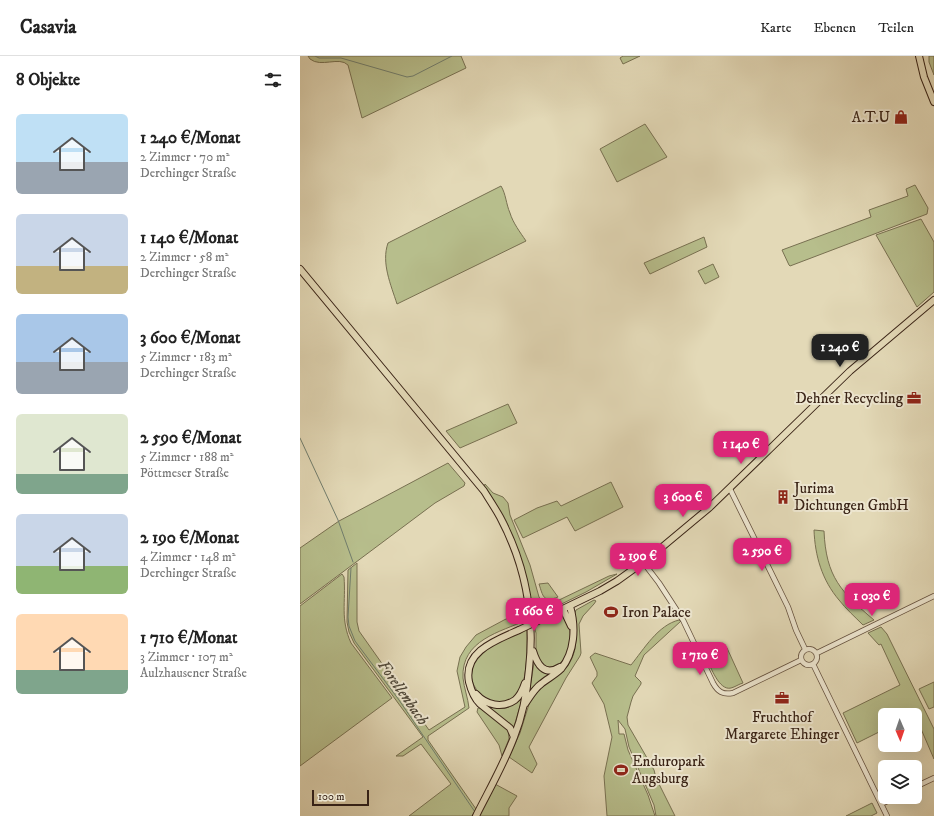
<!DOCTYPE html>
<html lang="de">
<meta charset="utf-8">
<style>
:root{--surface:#fff;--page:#f2f2f2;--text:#222;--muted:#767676;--line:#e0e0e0;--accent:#db2777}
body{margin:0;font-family:"IM FELL DW Pica",serif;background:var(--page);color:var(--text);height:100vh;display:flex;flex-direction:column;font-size:15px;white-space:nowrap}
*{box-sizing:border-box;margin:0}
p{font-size:13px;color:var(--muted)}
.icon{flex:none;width:22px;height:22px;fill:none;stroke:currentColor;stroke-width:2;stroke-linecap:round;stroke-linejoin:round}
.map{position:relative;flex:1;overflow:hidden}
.sheet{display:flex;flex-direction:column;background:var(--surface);width:300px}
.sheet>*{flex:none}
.needle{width:26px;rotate:178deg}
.fabs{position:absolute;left:578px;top:652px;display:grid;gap:8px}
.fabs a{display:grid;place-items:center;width:44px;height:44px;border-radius:6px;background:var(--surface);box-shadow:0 4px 16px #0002;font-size:20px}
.scale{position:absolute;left:12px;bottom:10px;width:57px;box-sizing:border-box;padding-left:4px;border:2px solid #392316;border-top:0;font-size:11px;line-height:14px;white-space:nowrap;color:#392316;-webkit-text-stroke:3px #ede6d0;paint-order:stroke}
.price{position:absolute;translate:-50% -34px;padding:0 9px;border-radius:8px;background:var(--accent);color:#fff;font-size:13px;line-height:26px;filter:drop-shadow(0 1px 2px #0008)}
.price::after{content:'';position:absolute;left:50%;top:24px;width:12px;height:9px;margin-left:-6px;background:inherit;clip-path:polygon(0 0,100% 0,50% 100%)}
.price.active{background:#222;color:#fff}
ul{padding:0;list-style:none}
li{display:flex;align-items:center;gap:12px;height:100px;padding:0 16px}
li span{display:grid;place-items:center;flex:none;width:112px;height:80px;border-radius:6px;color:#555}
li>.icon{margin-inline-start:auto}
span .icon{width:48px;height:48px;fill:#fffc;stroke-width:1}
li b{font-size:17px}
h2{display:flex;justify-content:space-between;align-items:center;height:48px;padding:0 16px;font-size:17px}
header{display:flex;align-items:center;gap:24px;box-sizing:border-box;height:56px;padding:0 20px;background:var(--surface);border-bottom:1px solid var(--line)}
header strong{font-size:19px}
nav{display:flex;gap:22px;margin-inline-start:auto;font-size:14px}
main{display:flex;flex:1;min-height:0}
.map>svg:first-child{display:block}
.green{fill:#b7be8c;stroke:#787051}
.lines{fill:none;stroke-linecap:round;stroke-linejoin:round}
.stream{stroke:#717e6e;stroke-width:1}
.minor-casing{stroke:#64503e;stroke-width:6}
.major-casing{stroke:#392316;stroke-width:8}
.minor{stroke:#ede6d0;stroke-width:4.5}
.major{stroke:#e3d9b7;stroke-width:6}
.major-bridge-casing{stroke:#392316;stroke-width:8;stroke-linecap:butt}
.major-bridge{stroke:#e3d9b7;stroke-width:6}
.labels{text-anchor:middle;stroke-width:4;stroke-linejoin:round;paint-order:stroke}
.poi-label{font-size:15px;fill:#392316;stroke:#ede6d0;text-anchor:start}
.water-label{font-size:16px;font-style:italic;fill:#50493a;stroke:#ede6d0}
</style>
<header>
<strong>Casavia</strong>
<nav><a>Karte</a><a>Ebenen</a><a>Teilen</a></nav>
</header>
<main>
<section class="sheet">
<h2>8 Objekte<svg class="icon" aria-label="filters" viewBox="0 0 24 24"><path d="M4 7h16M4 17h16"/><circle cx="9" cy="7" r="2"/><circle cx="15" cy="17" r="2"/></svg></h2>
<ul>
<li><span style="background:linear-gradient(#bfe0f5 60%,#9aa5b1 0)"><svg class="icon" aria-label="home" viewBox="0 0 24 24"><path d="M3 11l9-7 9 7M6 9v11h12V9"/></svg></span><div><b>1 240 €/Monat</b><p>2 Zimmer · 70 m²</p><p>Derchinger Straße</p></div></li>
<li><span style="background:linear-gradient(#c9d6e8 65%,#c2b280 0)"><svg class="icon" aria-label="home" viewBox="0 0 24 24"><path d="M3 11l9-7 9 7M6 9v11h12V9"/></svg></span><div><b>1 140 €/Monat</b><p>2 Zimmer · 58 m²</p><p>Derchinger Straße</p></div></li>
<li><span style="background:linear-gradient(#a9c7e8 60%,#9aa5b1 0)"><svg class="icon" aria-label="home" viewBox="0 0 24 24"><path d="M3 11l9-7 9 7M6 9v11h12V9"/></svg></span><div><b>3 600 €/Monat</b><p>5 Zimmer · 183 m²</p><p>Derchinger Straße</p></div></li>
<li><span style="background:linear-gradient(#dfe7d0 75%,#7fa58c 0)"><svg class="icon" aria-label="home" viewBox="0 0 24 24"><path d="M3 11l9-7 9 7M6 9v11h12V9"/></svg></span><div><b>2 590 €/Monat</b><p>5 Zimmer · 188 m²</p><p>Pöttmeser Straße</p></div></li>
<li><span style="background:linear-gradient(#c9d6e8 65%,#8fb573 0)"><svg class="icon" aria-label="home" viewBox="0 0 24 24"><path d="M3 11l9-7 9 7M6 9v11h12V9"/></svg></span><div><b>2 190 €/Monat</b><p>4 Zimmer · 148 m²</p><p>Derchinger Straße</p></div></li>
<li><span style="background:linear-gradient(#ffd9b3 70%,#7fa58c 0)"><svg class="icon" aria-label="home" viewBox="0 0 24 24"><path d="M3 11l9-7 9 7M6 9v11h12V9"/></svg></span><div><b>1 710 €/Monat</b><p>3 Zimmer · 107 m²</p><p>Aulzhausener Straße</p></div></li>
</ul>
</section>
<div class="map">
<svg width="634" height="760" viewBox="0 0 634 760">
<rect width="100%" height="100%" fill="#e3d9b7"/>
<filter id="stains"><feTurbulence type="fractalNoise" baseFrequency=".005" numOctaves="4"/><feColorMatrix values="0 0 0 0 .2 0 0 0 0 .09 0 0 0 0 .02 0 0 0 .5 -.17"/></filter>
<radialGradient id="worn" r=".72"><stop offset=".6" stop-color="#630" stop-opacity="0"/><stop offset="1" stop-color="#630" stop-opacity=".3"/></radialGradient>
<!-- green -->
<path class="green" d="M8,0H161L166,12L62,62L48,9C39,0 21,12 10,3Z
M323,0H340L323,8L320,2Z
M629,0H634V19L629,6Z
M345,68L367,101L317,126L300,93Z
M615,129L628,152L627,158L490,210L489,209L482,194L571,161L569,154L608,140L606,133Z
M201,130C206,138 206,148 210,157C213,167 220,176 226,185L97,248C91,229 81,207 88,187Z
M621,163L634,186V236L617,251L576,179Z
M404,181L407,191L350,218L344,207Z
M413,208L419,221L405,228L398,215Z
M208,348L217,367L160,392L146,375Z
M148,407L165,427L164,430L135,447L0,548V492L39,465Z
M311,426L323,451L275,475L267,461L223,482L214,464L237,452L257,445L261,450Z
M185,428L193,437L203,441L208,447L210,459L230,509L239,541C243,548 250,547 257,545L309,520L317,518L286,536L233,562C227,514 212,469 184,430Z
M514,474L524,475C526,521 541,536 574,564L563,569C555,561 546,553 539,544C522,524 515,500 514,474Z
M57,507V566L59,575L129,674L165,651L157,615L160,601L166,591L176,579L204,564L225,554L227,564C200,576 161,584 163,622C164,632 168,642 169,652L128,680V684L176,753L172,760H109L151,728L121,688L103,700H96L123,681L54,587L49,576L47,566L48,514Z
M42,518L44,521C46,546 40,563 51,587L92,642L0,710V550Z
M248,527L258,541C243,547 243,540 239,528Z
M294,544L296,545L294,548L283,560L279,568L281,597L280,600L266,622L229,691L237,708L232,717L209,701L220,677L230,645L236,636L265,612H266C279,596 276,577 275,557L276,554Z
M262,560C279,574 269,619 243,610L236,600V577L234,570L257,561Z
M379,564L381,565L344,599L335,620L341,626V628L333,640L331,646L327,661L328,669L354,714L356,722L375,760H356L354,749L329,691L325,673L318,664L319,678H324L328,694L348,739L355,760H307L304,720L312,681L304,648L292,627L297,620V616L290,601L295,597L331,609C344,593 358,569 379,564Z
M581,571L587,578L634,673V703L615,659H585V673L557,687L543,657L600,629L581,588L579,589L568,577Z
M227,573C227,590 228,619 220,634C201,666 150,628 181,597C193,585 213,580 227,573Z
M427,592L443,627C439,628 435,631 431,632C419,635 411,611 406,602Z
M234,607C239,615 245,616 254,616L229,637Z
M634,626V651L629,653L619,633Z
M223,640L213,674L186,649L194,651Z
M178,652H181L208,673L209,683L202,700L199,689L177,656Z
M195,728L217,740L209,752V760H179Z
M572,747L577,757L571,760H546Z"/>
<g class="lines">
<!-- stream -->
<path class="stream" d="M15,0L19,2H41L107,21L113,20L152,0
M0,382L38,464L53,506
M51,512L48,561L49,570L55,585L99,644L175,756"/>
<defs>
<path id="minor" d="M430,433L488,551L496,574L505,593
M343,506L359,527L383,564L413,627C418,636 423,639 433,637L501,604
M501 601a8 8 0 1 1 16 0a8 8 0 1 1-16 0Z
M517,597L634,540
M513,608L587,760
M615,731L634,722
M581,748L596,741"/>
<path id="major" d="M619,0L624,21L634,46
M0,213L184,435C189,443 195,452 200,461C225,508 235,560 229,613C227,636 223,659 214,681C204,708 189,734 176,760
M263,553L271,570
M242,563L300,535L317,525L349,502L409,452L550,315L634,244
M233,595C237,608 244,621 260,611
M176,638C186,649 202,653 215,644C220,640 223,633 225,627
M225,648C230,641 234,633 241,628C247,623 255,619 261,613C275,596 276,571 270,550
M214,681L210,672L180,648C174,642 171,634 169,626C163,595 197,584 219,574"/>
</defs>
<!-- minor casing -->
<use href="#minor" class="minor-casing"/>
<!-- major casing -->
<use href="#major" class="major-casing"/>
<!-- minor -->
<use href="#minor" class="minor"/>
<!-- major -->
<use href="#major" class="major"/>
<defs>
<path id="major-bridge" d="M219,574L242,563"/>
</defs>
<!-- major-bridge casing -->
<use href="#major-bridge" class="major-bridge-casing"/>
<!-- major-bridge -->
<use href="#major-bridge" class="major-bridge"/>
</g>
<!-- icons -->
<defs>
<symbol id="shop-bare" viewBox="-9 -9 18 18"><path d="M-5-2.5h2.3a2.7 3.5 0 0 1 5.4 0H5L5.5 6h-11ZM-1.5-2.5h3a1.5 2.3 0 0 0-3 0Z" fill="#8f2418" stroke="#ede6d0" stroke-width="2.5" paint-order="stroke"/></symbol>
<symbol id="office-bare" viewBox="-9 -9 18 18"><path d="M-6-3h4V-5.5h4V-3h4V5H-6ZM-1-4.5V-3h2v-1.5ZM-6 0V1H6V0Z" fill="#8f2418" stroke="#ede6d0" stroke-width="2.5" paint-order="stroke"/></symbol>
<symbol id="building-bare" viewBox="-9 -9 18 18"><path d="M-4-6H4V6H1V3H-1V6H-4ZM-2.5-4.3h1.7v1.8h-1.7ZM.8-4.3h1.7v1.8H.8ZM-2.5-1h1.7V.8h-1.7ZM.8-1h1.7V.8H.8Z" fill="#8f2418" stroke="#ede6d0" stroke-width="2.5" paint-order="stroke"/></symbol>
<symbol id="stadium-bare" viewBox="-9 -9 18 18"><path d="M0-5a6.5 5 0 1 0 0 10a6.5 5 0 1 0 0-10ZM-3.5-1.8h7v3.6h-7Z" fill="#8f2418" stroke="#ede6d0" stroke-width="2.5" paint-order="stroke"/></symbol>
</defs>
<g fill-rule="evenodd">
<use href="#shop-bare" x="591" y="51" width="20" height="20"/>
<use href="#office-bare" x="604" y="332" width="20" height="20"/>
<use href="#building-bare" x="473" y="431" width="20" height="20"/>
<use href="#stadium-bare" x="301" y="546" width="20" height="20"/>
<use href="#office-bare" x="472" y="632" width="20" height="20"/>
<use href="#stadium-bare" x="311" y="704" width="20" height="20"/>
</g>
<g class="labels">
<!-- poi labels -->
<g class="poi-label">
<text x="590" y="66" text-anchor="end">A.T.U</text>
<text x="603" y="347" text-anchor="end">Dehner Recycling</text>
<text x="494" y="437">Jurima<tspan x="494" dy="17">Dichtungen GmbH</tspan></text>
<text x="322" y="561">Iron Palace</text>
<text x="482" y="666" text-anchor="middle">Fruchthof<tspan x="482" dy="17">Margarete Ehinger</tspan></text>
<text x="332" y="710">Enduropark<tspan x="332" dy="17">Augsburg</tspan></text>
</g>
<!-- water labels -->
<g class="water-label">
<text transform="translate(104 636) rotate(55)" y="6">Forellenbach</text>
</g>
</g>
<rect width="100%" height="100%" filter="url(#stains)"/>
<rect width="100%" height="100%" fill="url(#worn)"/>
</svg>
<div class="fabs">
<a><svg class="needle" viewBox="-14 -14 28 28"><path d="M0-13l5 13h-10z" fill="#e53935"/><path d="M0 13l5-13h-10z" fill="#767676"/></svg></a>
<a><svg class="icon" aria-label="layers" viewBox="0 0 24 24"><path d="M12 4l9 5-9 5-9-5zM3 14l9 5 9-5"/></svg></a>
</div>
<div class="scale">100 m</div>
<b class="price active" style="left:540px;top:312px">1 240 €</b>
<b class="price" style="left:441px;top:409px">1 140 €</b>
<b class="price" style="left:383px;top:462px">3 600 €</b>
<b class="price" style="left:462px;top:516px">2 590 €</b>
<b class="price" style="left:338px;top:521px">2 190 €</b>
<b class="price" style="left:572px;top:561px">1 030 €</b>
<b class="price" style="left:234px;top:576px">1 660 €</b>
<b class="price" style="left:400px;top:620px">1 710 €</b>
</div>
</main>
